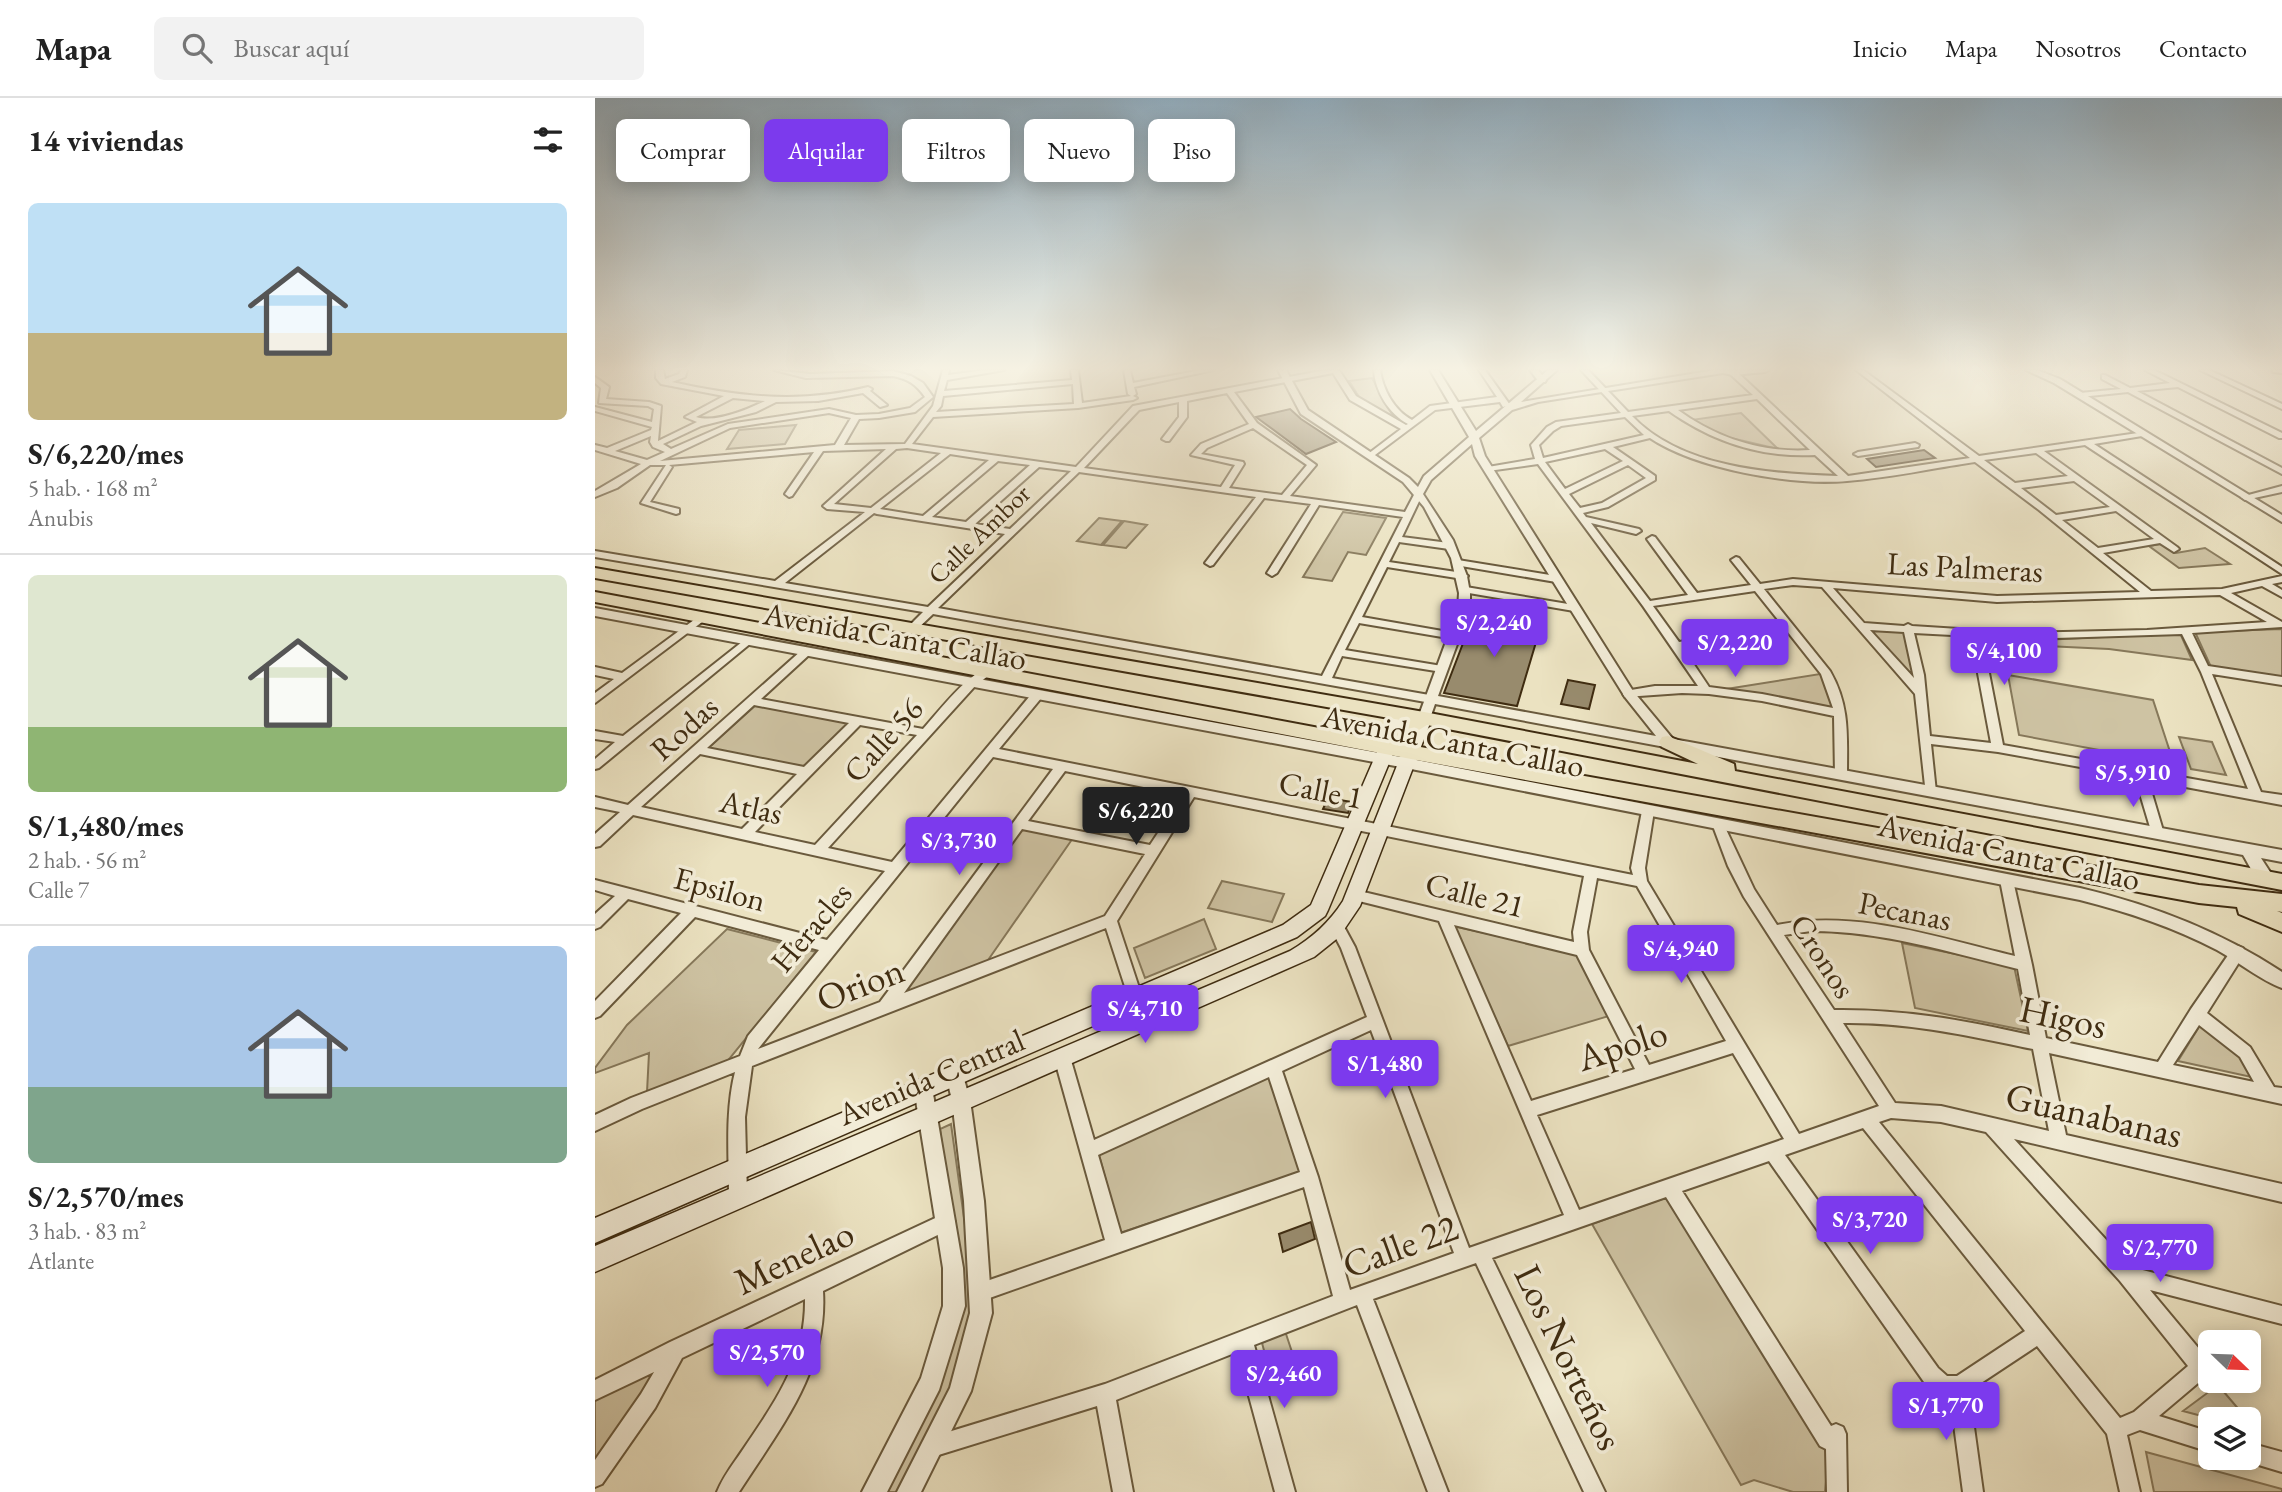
<!DOCTYPE html>
<html lang="es">
<meta charset="utf-8">
<style>
:root{--surface:#fff;--page:#f2f2f2;--text:#222;--muted:#767676;--line:#e0e0e0;--accent:#7c3aed}
body{margin:0;font-family:"EB Garamond",serif;background:var(--page);color:var(--text);height:100vh;display:flex;flex-direction:column;font-size:26px;white-space:nowrap}
*{box-sizing:border-box;margin:0}
p{font-size:23px;color:var(--muted)}
.icon{flex:none;width:38px;height:38px;fill:none;stroke:currentColor;stroke-width:2;stroke-linecap:round;stroke-linejoin:round}
.map{position:relative;flex:1;overflow:hidden}
.sheet{display:flex;flex-direction:column;background:var(--surface);width:595px}
.sheet>*{flex:none}
.guide{position:absolute;left:21px;top:21px;width:665px;height:63px;display:flex;gap:14px}
.needle{width:46px;rotate:113deg}
.controls{position:absolute;left:1603px;top:1232px;display:grid;gap:14px}
.controls a{display:grid;place-items:center;width:63px;height:63px;border-radius:10px;background:var(--surface);box-shadow:0 4px 18px #0003;font-size:35px}
.price{position:absolute;translate:-50% -60px;padding:0 16px;border-radius:7px;background:var(--accent);color:#fff;font-size:23px;line-height:46px;filter:drop-shadow(0 2px 4px #0008)}
.price::after{content:'';position:absolute;left:50%;top:42px;width:21px;height:16px;margin-left:-10px;background:inherit;clip-path:polygon(0 0,100% 0,50% 100%)}
.price.current{background:#222;color:#fff}
ul{padding:0;list-style:none}
li{display:grid;align-content:center;gap:14px;height:371px;padding:0 28px}
li+li{border-top:2px solid var(--line)}
li span{display:grid;place-items:center;height:217px;border-radius:10px;color:#555}
li>.icon{margin-inline-start:auto}
span .icon{width:126px;height:126px;fill:#fffc;stroke-width:1}
li b{font-size:30px}
h2{display:flex;justify-content:space-between;align-items:center;height:84px;padding:0 28px;font-size:30px}
.chip{padding:0 24px;border-radius:10px;background:var(--surface);box-shadow:0 4px 18px #0003;font-size:24px;line-height:63px}
.chip.current{background:var(--accent);color:#fff}
header{display:flex;align-items:center;gap:42px;box-sizing:border-box;height:98px;padding:0 35px;background:var(--surface);border-bottom:2px solid var(--line)}
header strong{font-size:33px}
nav{display:flex;gap:38px;margin-inline-start:auto;font-size:24px}
.search{width:490px;height:63px;background:var(--page);display:flex;align-items:center;gap:18px;box-sizing:border-box;padding:0 24px;border-radius:10px;color:var(--muted);font-size:26px}
main{display:flex;flex:1;min-height:0}
.map>svg:first-child{display:block}
.green{fill:#cec3a3;stroke:#86785a;stroke-width:2}
.building{fill:#988b6d;stroke:#3f2c11;stroke-width:2}
.lines{fill:none;stroke-linecap:round;stroke-linejoin:round}
.minor-casing{stroke:#6a5a3d;stroke-width:4}
.tertiary-casing{stroke:#6a5a3d;stroke-width:4}
.secondary-casing{stroke:#3f2c11;stroke-width:3}
.primary-casing{stroke:#3f2c11;stroke-width:4}
.minor{fill:#f2ecd7;fill-rule:evenodd}
.tertiary{fill:#f2ecd7;fill-rule:evenodd}
.secondary{fill:#f2ecd7;fill-rule:evenodd}
.primary{fill:#ebe2c1;fill-rule:evenodd}
.labels{text-anchor:middle;stroke-width:7;stroke-linejoin:round;paint-order:stroke}
.far-street-label{font-size:26px;fill:#3f2c11;stroke:#f2ecd7}
.street-label{font-size:32px;fill:#3f2c11;stroke:#f2ecd7}
.near-street-label{font-size:38px;fill:#3f2c11;stroke:#f2ecd7}
</style>
<header>
<strong>Mapa</strong>
<div class="search"><svg class="icon" aria-label="search" viewBox="0 0 24 24"><circle cx="10" cy="10" r="6"/><path d="M15 15l6 6"/></svg>Buscar aquí</div>
<nav><a>Inicio</a><a>Mapa</a><a>Nosotros</a><a>Contacto</a></nav>
</header>
<main>
<section class="sheet">
<h2>14 viviendas<svg class="icon" aria-label="filters" viewBox="0 0 24 24"><path d="M4 7h16M4 17h16"/><circle cx="9" cy="7" r="2"/><circle cx="15" cy="17" r="2"/></svg></h2>
<ul>
<li><span style="background:linear-gradient(#bfe0f5 60%,#c2b280 0)"><svg class="icon" aria-label="home" viewBox="0 0 24 24"><path d="M3 11l9-7 9 7M6 9v11h12V9"/></svg></span><div><b>S/6,220/mes</b><p>5 hab. · 168 m²</p><p>Anubis</p></div></li>
<li><span style="background:linear-gradient(#dfe7d0 70%,#8fb573 0)"><svg class="icon" aria-label="home" viewBox="0 0 24 24"><path d="M3 11l9-7 9 7M6 9v11h12V9"/></svg></span><div><b>S/1,480/mes</b><p>2 hab. · 56 m²</p><p>Calle 7</p></div></li>
<li><span style="background:linear-gradient(#a9c7e8 65%,#7fa58c 0)"><svg class="icon" aria-label="home" viewBox="0 0 24 24"><path d="M3 11l9-7 9 7M6 9v11h12V9"/></svg></span><div><b>S/2,570/mes</b><p>3 hab. · 83 m²</p><p>Atlante</p></div></li>
</ul>
</section>
<div class="map">
<svg width="1687" height="1394" viewBox="0 0 1687 1394">
<rect width="100%" height="100%" fill="#ebe2c1"/>
<filter id="stains"><feTurbulence type="fractalNoise" baseFrequency=".00286" numOctaves="4"/><feColorMatrix values="0 0 0 0 .2 0 0 0 0 .09 0 0 0 0 .02 0 0 0 .5 -.17"/></filter>
<radialGradient id="worn" r=".72"><stop offset=".6" stop-color="#630" stop-opacity="0"/><stop offset="1" stop-color="#630" stop-opacity=".3"/></radialGradient>
<!-- green -->
<path class="green" d="M777,280L800,322L764,299L754,283Z
M1146,315L1183,351L1119,336L1096,322Z
M201,327L190,346L132,351L144,332Z
M748,414L791,420L771,457L753,454L737,483L708,479Z
M504,420L527,423L506,447L482,443Z
M529,423L552,427L531,450L508,447Z
M1566,446L1581,455L1610,450L1635,466L1584,470L1554,448Z
M1273,531L1311,533L1322,587Z
M1687,531V580L1616,569L1600,534Z
M1585,535L1597,562L1514,551L1451,548L1448,542Z
M1225,576L1237,593L1239,611L1125,592Z
M1413,577L1558,602L1579,666L1424,637Z
M162,606L258,626L211,672L112,651Z
M1584,639L1617,644L1631,677L1596,671Z
M428,729L478,740L391,865L303,900Z
M627,783L689,796L677,824L613,810Z
M609,821L621,851L550,880L539,850Z
M858,828L984,856L1014,918L913,948Z
M132,831L221,854L131,965L52,994L54,955L0,975V970L32,927Z
M1307,845L1419,868L1433,933L1320,910Z
M1607,924L1647,961L1661,980L1583,963Z
M674,978L706,1075L525,1135L503,1053Z
M356,1026L380,1199L354,1295L304,1394H284L367,1205L345,1031Z
M1081,1096L1235,1341L1230,1394H1198L1159,1382L1146,1387L997,1126Z
M690,1233L702,1269L677,1282L667,1245Z
M43,1273L63,1276L0,1370V1297Z
M1623,1287L1652,1321H1618L1588,1313Z
M1551,1354L1687,1391V1394H1559Z"/>
<!-- building -->
<path class="building" d="M695,311L706,321L741,344L711,356L661,319Z
M1329,352L1340,360L1281,369L1272,361Z
M880,514L947,524L922,608L849,595Z
M1391,542L1449,543L1456,573L1395,563Z
M973,582L1000,587L994,611L966,606Z
M733,700L757,704L753,715L728,711Z
M716,1124L720,1141L688,1154L684,1136Z"/>
<g class="lines">
<defs>
<path id="minor" d="M61,272H68L70,281L84,276L86,272H92L90,279L77,284C144,299 205,306 273,289L277,291L275,293L292,307L285,309L268,295L223,303L181,304L161,314L106,328L68,346L76,351L133,326L234,311L261,317L284,316L315,310L330,299C321,286 313,281 298,278L211,280L179,272L215,276L298,273L316,278L328,285L338,299L320,314L284,320L264,321L249,347L310,346L338,308L348,272H354L353,277L391,272H409L352,282L349,293L477,282L476,272H483L487,305L536,298L533,296L529,272H535L538,285L606,272H619L539,289L541,296L538,298L542,300L538,302L483,310L338,319L317,346L481,369L538,308L731,272H744L761,298L811,327L813,326C794,316 780,293 779,272H785C788,292 799,312 817,322L835,308L902,299L884,272H890L915,307L908,309L905,304L840,312L776,360L772,358L773,356L806,331L755,302L738,275L639,294L662,325L721,367L695,398L810,414L821,393L828,395L807,439L854,445L859,448L854,451L804,444L794,464L868,475L873,478L868,481L792,469L767,519L859,535L864,538L859,541L764,525L750,552L847,568L852,571L847,574L747,558L737,580L840,598L842,601L840,604L836,605L338,516L319,534L315,535L310,532L328,514L0,459V453L180,483L270,414L232,411L228,408L291,351L228,353L197,398L194,399L190,396L219,354L74,367L77,369L55,404L84,411V415L81,416L46,405L71,367H55L22,390L0,399V393L46,366L0,352V347L12,350L56,332L57,329L0,313V309L57,324L59,311L53,308L4,305L6,290L0,285V279L14,289L11,301L54,304L66,308L63,343L102,324L90,319L129,298L66,286L61,280ZM478,286L479,306L341,314L346,308L348,298ZM632,295L654,326L606,346L596,357L640,367L626,389L489,370L544,312L584,304V319L567,341L571,343H574L592,319V303ZM138,300L170,303C151,312 121,325 101,319ZM234,315L256,320L240,347L65,363L135,330ZM658,330L712,367L687,397L634,390L649,366L648,364L606,356L612,350ZM56,338L55,344L58,349L70,354L52,362L20,353ZM312,350L346,355L276,410L239,406L301,351ZM355,356L394,362L328,418L285,411ZM403,363L435,367L371,424L337,419ZM444,369L476,373L415,431L380,426ZM484,374L661,399L610,465L615,468L618,467L669,400L716,406L672,475L677,478L682,475L724,407L808,419L727,578L343,510ZM279,415L282,416L410,436L333,509L190,485Z
M935,272H943L951,282L950,284H944Z
M986,272H993L1033,314L1158,297L1134,275L1141,273L1253,378L1375,360L1261,272H1268L1384,358L1550,334V338H1547L1499,346L1687,469V476L1490,347L1449,353L1582,449L1584,451L1579,454L1565,445L1508,455L1556,493L1627,491L1687,478V484L1677,486L1687,492V499L1667,488L1636,495L1687,524V529L1597,535L1613,568L1687,579V587L1617,576L1666,694L1687,697V707L1553,682L1569,736L1567,739H1559L1557,736L1540,679L1403,654L1336,646L1341,694L1339,697H1331L1320,596L1227,489L1198,487L1169,491L1235,573C1255,608 1252,637 1252,677L1250,680L1246,681L1240,677L1239,618L1167,603L1114,596L1087,595L1030,599L1028,596L1030,593L1060,588H1103L1048,508L943,366L893,373L889,371L893,369L940,361L936,347L952,329L961,324L1026,315ZM1162,301L1215,352C1167,355 1122,340 1083,312ZM1074,313C1118,344 1167,360 1220,357L1243,378C1177,376 1086,370 1037,318ZM1030,319L1049,337L948,360L944,347L958,333L966,328ZM1055,340C1101,371 1198,388 1252,383C1295,380 1338,370 1380,364L1444,412L1545,494L1402,498L1198,481L1165,486L1144,460L1141,459L1136,462L1156,487L1102,495L1060,439L1057,438L1052,441L1093,497L1055,503L996,425L1041,436L1046,433L1044,431L991,419L988,415L1013,409L1060,382V378L1018,349ZM1010,351L1028,363L970,391L950,364ZM1441,355L1473,378L1420,385L1389,362ZM1033,367L1051,380L1007,405L985,410L974,396ZM1479,383L1515,409L1461,417L1426,390ZM1521,413L1559,441L1503,450L1467,422ZM1238,490L1402,504L1625,497L1672,524L1552,532L1427,535L1317,528L1313,526L1309,528L1269,525ZM1160,493L1188,528L1084,544L1058,508ZM1275,532L1309,534L1319,580ZM1192,533L1226,576L1238,610L1167,596L1114,589L1088,550ZM1319,535L1376,538L1396,645L1335,638L1329,577ZM1587,536L1606,574L1653,691L1408,647L1387,539L1427,541Z
M1550,272H1559L1687,335V340H1684L1583,289L1542,293L1687,370V376L1533,294L1485,299L1481,297L1485,295L1526,291L1507,281V277H1510L1535,290L1575,285Z
M1605,272H1614L1687,306V311Z
M1677,272H1687V275L1678,274Z
M1320,345L1324,347L1323,349L1263,358L1259,356L1263,354Z
M1687,388V394L1650,402L1646,399Z
M863,462L961,478L966,481L961,484L860,467L858,465Z
M871,489L979,507L984,510L979,513L868,494V490Z
M107,516L111,517V521L0,605V595L19,581L0,577V569L27,575Z
M152,540L157,543L156,545L4,670L0,671V661L20,644L0,641V633L28,638Z
M211,551L216,554L215,556L166,601L328,631C343,615 378,567 400,570L401,572L381,587L233,750L297,764L439,593H447L449,596L447,599L404,651L1038,777L1036,770L1047,713L1049,710H1057L1059,713L1050,770L1052,783L1204,1036L1284,1008L1149,799L1133,768L1118,728L1120,725H1128L1159,791L1182,827C1262,811 1343,840 1420,858L1405,782L1407,778L1412,777L1417,778L1437,867L1451,940L1563,964L1596,911L1638,850L1643,848L1648,850L1650,854L1648,858L1612,915L1655,949L1679,989L1687,990V1006L1454,955L1471,1037L1687,1086V1104L1419,1041L1536,1169L1687,1208V1226L1555,1192L1610,1258L1613,1265L1609,1280L1564,1318L1615,1334V1354L1545,1332L1532,1337L1545,1394H1525L1512,1336L1442,1248L1374,1293L1388,1394H1368L1355,1297L1341,1294L1329,1284L1174,1063L1087,1093L1236,1328L1241,1326L1248,1329L1251,1336L1252,1394H1232L1231,1351L1225,1348L1071,1099L897,1160L1010,1394H989L881,1165L778,1201L853,1394H833L762,1207L659,1247L700,1394H680L642,1254L521,1302L538,1394H518L502,1308L337,1359L330,1356L327,1349L330,1342L337,1339L510,1286L738,1198L709,1089L386,1203L380,1200L377,1194L380,1188L386,1185L510,1142L459,959L462,954L467,952L472,954L475,959L499,1042L772,919L746,850L735,829L737,825L742,823L747,825L760,849L874,1150L969,1117L844,823L760,802L755,801L753,797L755,793L760,792L979,844L978,834L989,778L599,699L522,823L547,899L545,904L540,906L535,904L511,830L157,968L150,1019L152,1098L149,1104L143,1107L137,1104L134,1098C134,1057 130,1014 140,974L47,1011L0,1033V1017L36,1000L145,958L153,938L224,852L100,819L5,918L0,920V903L86,815L33,801L5,829L0,831V816L20,798L0,792V782L232,842L290,773L38,717L5,748L0,749V736L25,714L0,709V699L33,707L207,552ZM159,607L254,625L209,669L112,650ZM265,627L322,637L220,747L160,734ZM105,656L202,676L147,731L46,709ZM398,659L458,671L285,904L163,951ZM470,673L588,697L555,747L433,723ZM427,731L550,756L510,818L309,895ZM1002,780L1042,788L1131,943L1054,967L994,852L992,834ZM859,827L982,857L1040,971L936,1003ZM1216,833C1287,833 1354,854 1423,871L1435,937C1368,922 1308,911 1239,912L1189,837ZM1248,925C1313,924 1375,938 1438,951L1454,1033L1346,1008L1300,1005ZM1604,927L1645,959L1659,984L1578,967ZM776,932L859,1155L755,1192L723,1079L687,973ZM1138,955L1189,1041L984,1112L942,1017ZM674,979L705,1074L526,1136L503,1057ZM1296,1020L1346,1024L1391,1034L1525,1183L1593,1268L1539,1314L1525,1320L1284,1024ZM1268,1030L1430,1233L1362,1278H1352L1343,1270L1190,1057Z
M351,1115L357,1118L360,1124L357,1130L228,1193C233,1273 185,1330 144,1394H122C128,1379 138,1366 147,1353C180,1304 211,1262 210,1201L87,1260L60,1310L7,1386L0,1389V1362L46,1296L59,1274L0,1302V1282L75,1244Z
M1654,1345L1687,1354V1374L1647,1362L1646,1360H1654Z"/>
<path id="tertiary" d="M683,272H691L713,312L814,380L823,389L829,378L874,339L835,272H843L881,333L953,272H962L926,304L1120,272H1174L1170,274L1138,277L1128,275L943,304L917,312L884,340L890,358L1038,593L1078,641L1687,752V764L1666,760L1679,780L1676,784C1662,788 1655,768 1648,757L840,606L834,623H824L823,620L863,511L864,495L856,460L829,409L808,384L706,316ZM877,346L880,358L1030,599L1061,638L843,598L875,511V495L872,478L858,442L828,396L836,382Z
M1431,272H1442L1465,281L1687,417V424L1459,285Z
M0,510L811,660L1485,790C1557,807 1625,833 1687,874V890C1667,883 1642,863 1622,852C1578,829 1533,814 1485,802L811,670L0,518Z
M360,969L366,971L375,1002L389,1103L397,1215L376,1293L326,1394H302L355,1290L375,1215L369,1103L357,1002L351,977L354,971Z
M328,981L334,984L337,990L368,1170L370,1208L344,1292L292,1394H267L326,1280L348,1208V1170L319,990L322,984Z"/>
<path id="secondary" d="M806,611L814,617L733,812L730,818L702,839L0,1145V1120L688,827L716,807L798,617Z
M829,614L837,620L765,808L744,839L719,859L0,1174V1148L695,853C717,840 734,825 748,803L821,620Z"/>
<path id="primary" d="M0,470L829,614L1103,666L1067,649L1064,644L1067,639L1073,638L1139,666L1140,673L1687,776V792L832,627L803,645L1604,787L1687,796V814L1682,813L1687,815V834L1644,816L1642,809L1604,805L816,661L0,504V494L767,638L776,632L793,634L811,623L0,480Z"/>
</defs>
<!-- minor casing -->
<use href="#minor" class="minor-casing"/>
<!-- tertiary casing -->
<use href="#tertiary" class="tertiary-casing"/>
<!-- secondary casing -->
<use href="#secondary" class="secondary-casing"/>
<!-- primary casing -->
<use href="#primary" class="primary-casing"/>
<!-- minor -->
<use href="#minor" class="minor"/>
<!-- tertiary -->
<use href="#tertiary" class="tertiary"/>
<!-- secondary -->
<use href="#secondary" class="secondary"/>
<!-- primary -->
<use href="#primary" class="primary"/>
</g>
<!-- sky -->
<linearGradient id="sky" x2="0" y2="1"><stop stop-color="#92aec0"/><stop offset="0.58" stop-color="#f6f2e3"/><stop offset="1" stop-color="#f6f2e3" stop-opacity="0"/></linearGradient>
<rect width="1687" height="467" fill="url(#sky)"/>
<g class="labels">
<!-- far-street labels -->
<g class="far-street-label">
<text transform="translate(384 436) rotate(-44)" y="9">Calle Ambor</text>
</g>
<!-- street labels -->
<g class="street-label">
<text transform="translate(1370 469) rotate(3)" y="11">Las Palmeras</text>
<text transform="translate(300 538) rotate(10)" y="11">Avenida Canta Callao</text>
<text transform="translate(89 630) rotate(-42)" y="11">Rodas</text>
<text transform="translate(288 642) rotate(-48)" y="11">Calle 56</text>
<text transform="translate(858 643) rotate(11)" y="11">Avenida Canta Callao</text>
<text transform="translate(726 692) rotate(11)" y="11">Calle 1</text>
<text transform="translate(156 709) rotate(12)" y="11">Atlas</text>
<text transform="translate(1414 754) rotate(12)" y="11">Avenida Canta Callao</text>
<text transform="translate(125 791) rotate(15)" y="11">Epsilon</text>
<text transform="translate(880 797) rotate(14)" y="11">Calle 21</text>
<text transform="translate(1310 813) rotate(11)" y="11">Pecanas</text>
<text transform="translate(216 829) rotate(-50)" y="11">Heracles</text>
<text transform="translate(1228 858) rotate(57)" y="11">Cronos</text>
<text transform="translate(336 979) rotate(-23)" y="11">Avenida Central</text>
</g>
<!-- near-street labels -->
<g class="near-street-label">
<text transform="translate(265 886) rotate(-21)" y="13">Orion</text>
<text transform="translate(1468 919) rotate(12)" y="13">Higos</text>
<text transform="translate(1027 947) rotate(-18)" y="13">Apolo</text>
<text transform="translate(1499 1017) rotate(13)" y="13">Guanabanas</text>
<text transform="translate(805 1148) rotate(-20)" y="13">Calle 22</text>
<text transform="translate(199 1159) rotate(-25)" y="13">Menelao</text>
<text transform="translate(974 1259) rotate(64)" y="13">Los Norteños</text>
</g>
</g>
<rect width="100%" height="100%" filter="url(#stains)"/>
<rect width="100%" height="100%" fill="url(#worn)"/>
</svg>
<div class="controls">
<a><svg class="needle" viewBox="-14 -14 28 28"><path d="M0-13l5 13h-10z" fill="#e53935"/><path d="M0 13l5-13h-10z" fill="#767676"/></svg></a>
<a><svg class="icon" aria-label="layers" viewBox="0 0 24 24"><path d="M12 4l9 5-9 5-9-5zM3 14l9 5 9-5"/></svg></a>
</div>
<b class="price" style="left:899px;top:561px">S/2,240</b>
<b class="price" style="left:1140px;top:581px">S/2,220</b>
<b class="price" style="left:1409px;top:589px">S/4,100</b>
<b class="price" style="left:1538px;top:711px">S/5,910</b>
<b class="price current" style="left:541px;top:749px">S/6,220</b>
<b class="price" style="left:364px;top:779px">S/3,730</b>
<b class="price" style="left:1086px;top:887px">S/4,940</b>
<b class="price" style="left:550px;top:947px">S/4,710</b>
<b class="price" style="left:790px;top:1002px">S/1,480</b>
<b class="price" style="left:1275px;top:1158px">S/3,720</b>
<b class="price" style="left:1565px;top:1186px">S/2,770</b>
<b class="price" style="left:172px;top:1291px">S/2,570</b>
<b class="price" style="left:689px;top:1312px">S/2,460</b>
<b class="price" style="left:1351px;top:1344px">S/1,770</b>
<div class="guide">
<a class="chip">Comprar</a>
<a class="chip current">Alquilar</a>
<a class="chip">Filtros</a>
<a class="chip">Nuevo</a>
<a class="chip">Piso</a>
</div>
</div>
</main>
